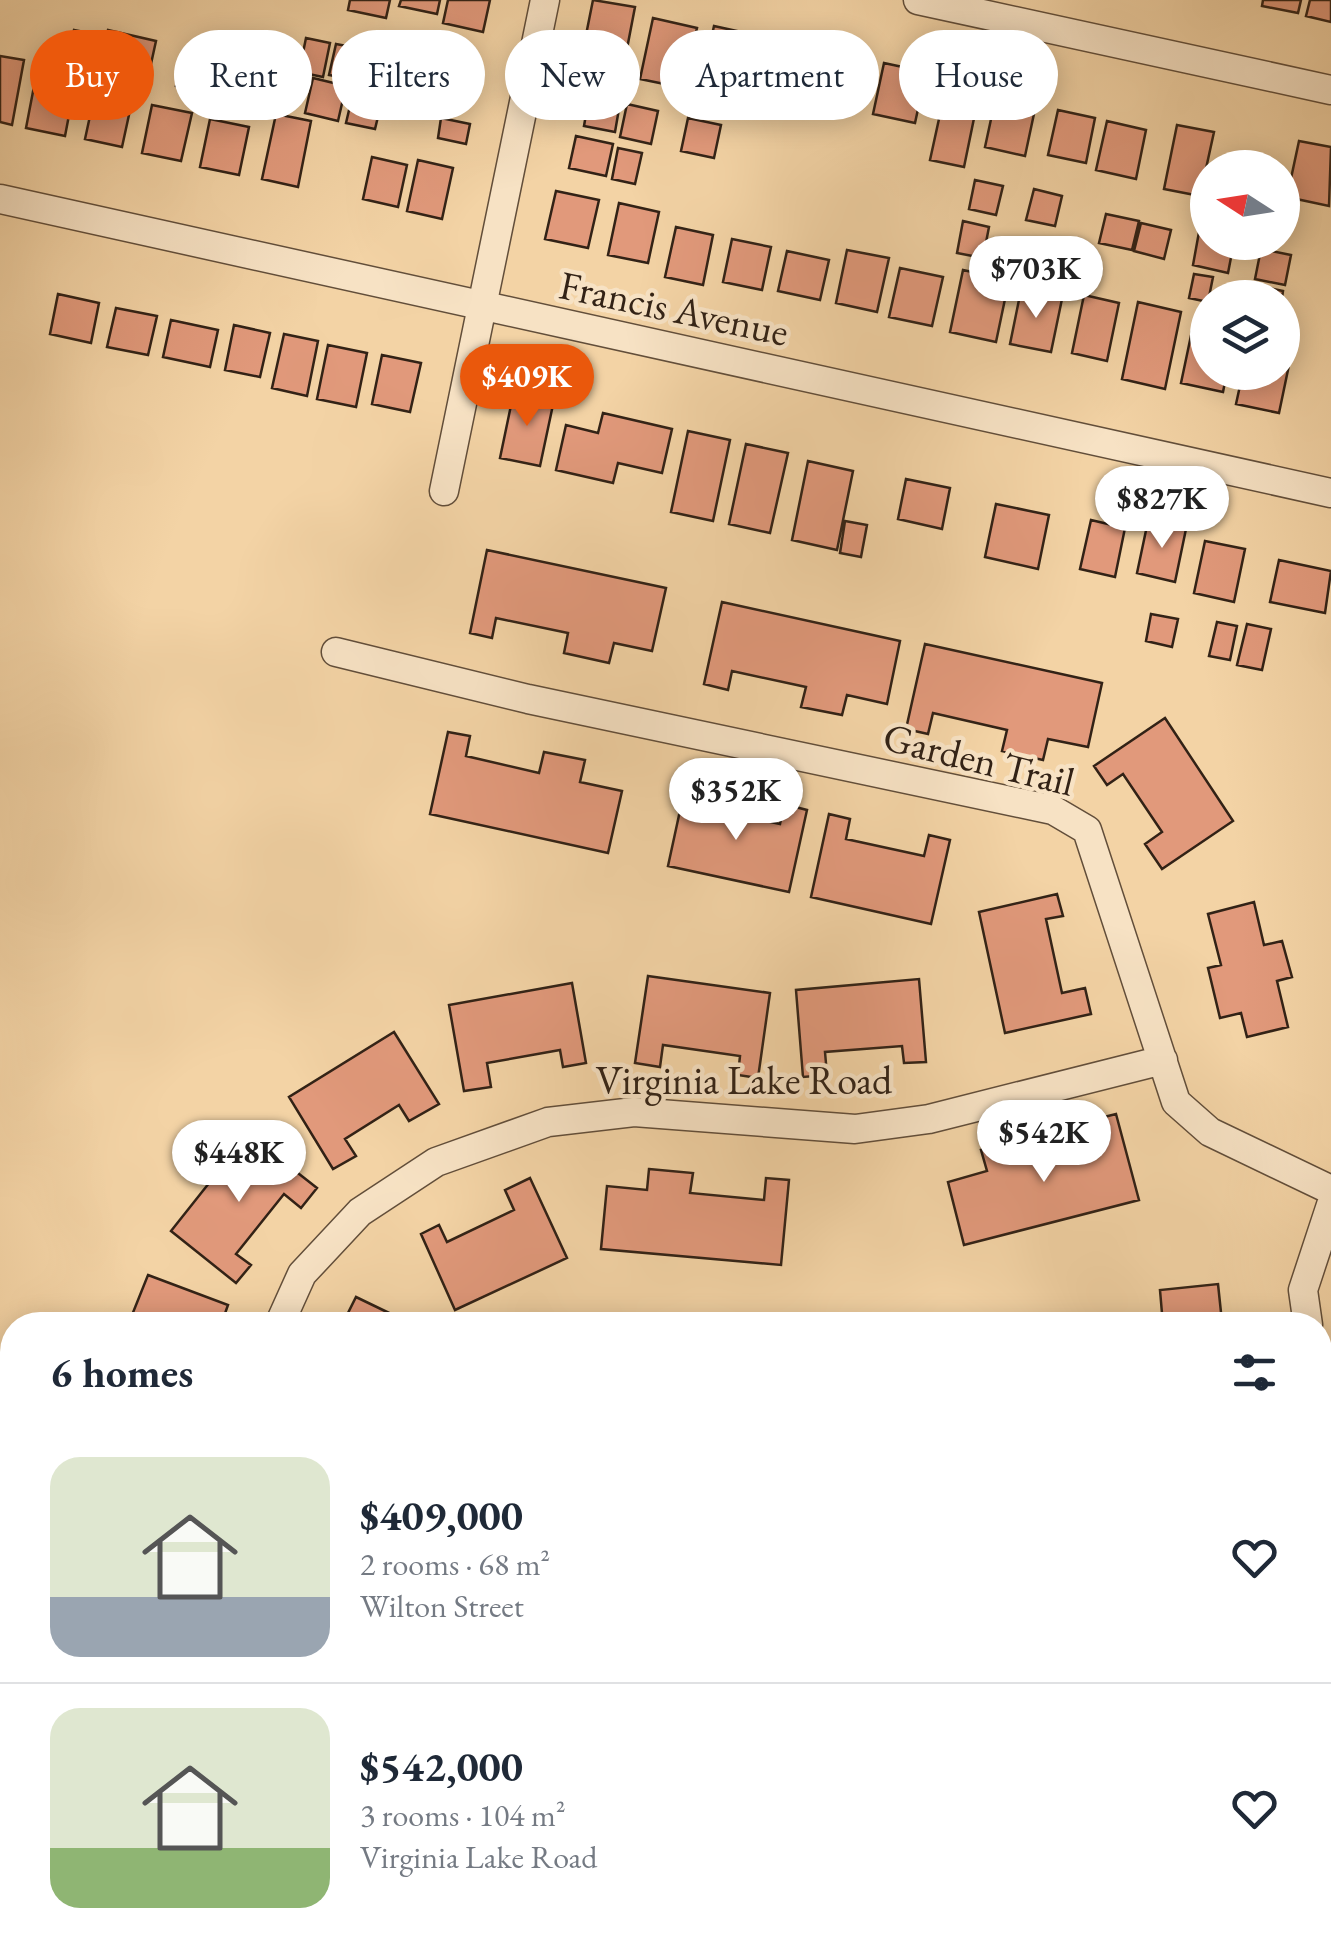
<!DOCTYPE html>
<meta charset="utf-8">
<style>
:root{--surface:#fff;--page:#f2f2f3;--text:#1f2937;--muted:#747a83;--line:#e0e1e3;--accent:#ea580c}
body{margin:0;font-family:"EB Garamond",serif;background:var(--page);color:var(--text);height:100vh;display:flex;flex-direction:column;font-size:38px;white-space:nowrap}
*{box-sizing:border-box;margin:0}
p{font-size:32px;color:var(--muted)}
.icon{flex:none;width:55px;height:55px;fill:none;stroke:currentColor;stroke-width:2;stroke-linecap:round;stroke-linejoin:round}
.map{position:relative;flex:1;overflow:hidden}
.drawer{position:absolute;left:0px;top:1312px;width:1332px;height:642px;display:flex;flex-direction:column;background:var(--surface);border-radius:40px 40px 0 0;box-shadow:0 5px 25px #0003}
.drawer>*{flex:none}
.banner{position:absolute;left:30px;top:30px;width:1272px;height:90px;display:flex;gap:20px}
.needle{width:65px;rotate:282deg}
.fabs{position:absolute;left:1190px;top:150px;display:grid;gap:20px}
.fabs a{display:grid;place-items:center;width:110px;height:110px;border-radius:50%;background:var(--surface);box-shadow:0 5px 25px #0003;font-size:50px}
.price{position:absolute;translate:-50% -85px;padding:0 22px;border-radius:35px;background:#fff;color:#222;font-size:32px;line-height:65px;filter:drop-shadow(0 2px 5px #0008)}
.price::after{content:'';position:absolute;left:50%;top:60px;width:30px;height:22px;margin-left:-15px;background:inherit;clip-path:polygon(0 0,100% 0,50% 100%)}
.price.selected{background:var(--accent);color:#fff}
ul{padding:0;list-style:none}
li{display:flex;align-items:center;gap:30px;height:250px;padding:0 50px}
li+li{border-top:2px solid var(--line)}
li span{display:grid;place-items:center;flex:none;width:280px;height:200px;border-radius:30px;color:#555}
li>.icon{margin-inline-start:auto}
span .icon{width:120px;height:120px;fill:#fffc;stroke-width:1}
li b{font-size:42px}
h2{display:flex;justify-content:space-between;align-items:center;height:120px;padding:0 50px;font-size:42px}
.chip{padding:0 35px;border-radius:45px;background:var(--surface);box-shadow:0 5px 25px #0003;font-size:35px;line-height:90px}
.chip.selected{background:var(--accent);color:#fff}
.map>svg:first-child{display:block}
.green{fill:#bebb84;stroke:#786e4d;stroke-width:2.5}
.water{fill:#9fb6b1;stroke:#737b73;stroke-width:2.5}
.building{fill:#e1997b;stroke:#322216;stroke-width:2.5}
.lines{fill:none;stroke-linecap:round;stroke-linejoin:round}
.lane-casing{stroke:#624e3a;stroke-width:18}
.street-casing{stroke:#624e3a;stroke-width:31}
.path{stroke:#322216;stroke-width:6;stroke-dasharray:2.5 5;stroke-linecap:butt}
.lane{stroke:#f7e2c4;stroke-width:14}
.street{stroke:#f7e2c4;stroke-width:28}
.labels{text-anchor:middle;stroke-width:9;stroke-linejoin:round;paint-order:stroke}
.street-label{font-size:40px;fill:#322216;stroke:#f7e2c4}
</style>
<div class="map">
<svg width="1331" height="1953" viewBox="0 0 1331 1953">
<rect width="100%" height="100%" fill="#f3d3a5"/>
<filter id="stains"><feTurbulence type="fractalNoise" baseFrequency=".002" numOctaves="4"/><feColorMatrix values="0 0 0 0 .2 0 0 0 0 .09 0 0 0 0 .02 0 0 0 .5 -.17"/></filter>
<radialGradient id="worn" r=".72"><stop offset=".6" stop-color="#630" stop-opacity="0"/><stop offset="1" stop-color="#630" stop-opacity=".3"/></radialGradient>
<!-- green -->
<path class="green" d="M1211,1943L1222,1953H913L911,1943Z"/>
<!-- water -->
<path class="water" d="M1320,1635L1331,1638V1948L1320,1926Z"/>
<!-- building -->
<path class="building" d="M350,0H390L386,18L348,10Z
M401,0H440L437,14L399,6Z
M448,0H490L483,32L443,23Z
M593,0L635,7L625,59L583,50Z
M1263,0H1301L1298,13L1262,6Z
M1310,0H1331V22L1306,16Z
M653,18L697,28L684,88L640,79Z
M714,26L755,35L744,84L703,76Z
M74,30L99,35L93,67L68,62Z
M108,30L156,41L149,73L101,63Z
M770,35L813,45L799,110L756,101Z
M306,38L330,43L323,77L299,72Z
M336,44L368,50L362,81L329,75Z
M826,49L867,57L855,112L815,104Z
M183,51L212,57L204,92L176,86Z
M385,51L418,59L411,90L378,83Z
M0,56L24,60L12,125L0,122Z
M439,57L475,64L468,100L431,93Z
M884,63L926,72L915,123L873,114Z
M36,76L75,84L65,136L26,128Z
M313,78L346,86L338,121L305,113Z
M946,87L979,94L964,167L930,160Z
M998,87L1038,95L1025,156L985,147Z
M354,89L383,96L375,129L346,123Z
M95,93L132,101L122,147L85,139Z
M589,97L620,103L615,132L584,126Z
M627,104L658,111L651,144L620,137Z
M152,105L192,113L181,161L142,153Z
M1058,110L1095,118L1086,163L1048,155Z
M276,114L311,121L298,187L262,179Z
M441,118L470,124L466,144L438,138Z
M688,118L721,125L714,158L681,151Z
M210,119L249,127L239,175L200,167Z
M1107,121L1146,130L1136,179L1096,170Z
M1177,125L1214,132L1200,196L1164,189Z
M576,136L613,144L606,176L569,168Z
M1299,141L1331,147L1329,206L1287,197Z
M618,148L642,153L635,184L612,179Z
M372,157L407,165L398,207L363,199Z
M418,160L453,168L442,219L407,211Z
M975,180L1003,186L996,215L969,209Z
M1034,189L1062,196L1055,226L1026,220Z
M556,191L599,200L588,248L545,239Z
M619,203L659,212L648,263L608,255Z
M1106,214L1139,221L1132,250L1099,243Z
M963,221L989,227L983,258L957,253Z
M1201,221L1208,223V242H1234L1228,273L1193,265Z
M1141,223L1171,230L1164,259L1134,251Z
M676,227L713,235L703,285L665,277Z
M732,239L771,247L762,290L723,282Z
M1261,249L1291,255L1285,285L1255,279Z
M847,250L889,258L877,312L836,303Z
M787,251L829,260L820,300L778,291Z
M900,268L943,277L932,326L889,317Z
M963,270L1009,280L996,342L950,332Z
M1194,274L1213,277L1208,302L1189,298Z
M1254,285L1283,291L1282,298H1251Z
M1021,290L1062,299L1051,352L1010,344Z
M58,294L99,303L91,343L50,334Z
M1084,295L1119,303L1107,361L1072,353Z
M1138,302L1181,312L1165,389L1122,379Z
M116,308L157,316L148,355L107,347Z
M171,320L218,330L210,367L163,357Z
M234,325L270,333L260,377L225,370Z
M1193,326L1208,329V372H1227L1223,392L1181,383Z
M284,334L318,341L307,396L272,388Z
M328,345L367,353L356,407L317,399Z
M382,355L421,363L410,412L372,404Z
M1282,364L1289,365L1279,413L1236,404L1243,372H1282Z
M514,391L554,400L540,466L500,458Z
M603,413L672,429L662,473L618,463L613,483L556,470L566,425L598,433Z
M688,431L730,440L713,521L671,512Z
M746,444L788,453L770,533L729,524Z
M808,461L853,471L837,550L792,540Z
M906,479L950,488L942,529L898,519Z
M996,504L1049,515L1038,569L985,557Z
M1091,520L1125,528L1115,577L1080,569Z
M845,521L867,525L861,557L840,553Z
M1148,521L1186,529L1175,582L1137,573Z
M1205,541L1245,549L1234,602L1194,593Z
M487,550L666,588L652,651L614,643L609,663L564,653L568,633L496,618L492,638L470,633Z
M1279,560L1331,571L1325,613L1270,602Z
M722,602L900,641L887,704L847,695L842,715L801,707L806,687L732,671L728,690L704,684Z
M1151,614L1178,619L1172,647L1146,641Z
M1217,622L1237,626L1230,660L1209,656Z
M1247,624L1271,629L1262,670L1237,665Z
M925,644L1102,683L1088,747L1048,739L1043,760L1002,751L1007,730L933,713L928,734L906,729Z
M1165,718L1233,821L1162,869L1145,844L1162,832L1123,774L1107,785L1094,766Z
M448,732L470,736L466,756L539,773L544,752L585,760L580,782L622,791L608,853L430,814Z
M686,783L708,787L703,808L780,824L784,804L807,810L789,892L668,866Z
M829,814L850,819L846,839L924,856L929,835L950,840L931,924L811,897Z
M1057,894L1063,916L1046,919L1062,993L1085,988L1091,1014L1005,1033L979,912Z
M1254,902L1264,945L1282,941L1292,977L1277,981L1288,1027L1247,1037L1241,1013L1220,1018L1208,968L1221,965L1208,914Z
M648,976L770,993L758,1078L738,1075L740,1056L663,1045L660,1067L635,1063Z
M919,979L926,1062L904,1063L902,1046L825,1052L827,1075L803,1077L796,990Z
M572,983L586,1063L563,1067L560,1050L487,1063L491,1087L464,1091L449,1005Z
M394,1032L439,1104L409,1121L399,1105L345,1139L356,1156L333,1169L289,1097Z
M1116,1114L1139,1200L964,1245L948,1182L987,1171L981,1150L1023,1139L1028,1160L1093,1143L1088,1121Z
M248,1134L317,1188L301,1208L284,1194L236,1254L251,1265L236,1283L171,1231Z
M649,1169L693,1173L690,1193L764,1200L766,1178L789,1180L781,1265L601,1249L607,1186L647,1190Z
M530,1178L567,1258L455,1310L421,1234L439,1225L447,1242L514,1210L505,1190Z
M148,1275L228,1305L221,1325L200,1319L198,1325H128Z
M1218,1284L1222,1322L1245,1320V1325H1163L1160,1290Z
M356,1297L414,1325H360L361,1322L347,1315Z
M1320,1485L1331,1487V1552L1320,1550Z
M269,1942H427L411,1953H276Z
M570,1942H646L653,1953H577Z
M739,1942H823L830,1953H723Z"/>
<g class="lines">
<defs>
<path id="lane" d="M0,1517L12,1524
M0,1634L12,1618
M180,1942L196,1953
M32,1947L38,1942"/>
<path id="street" d="M918,0L1331,90
M0,199L1331,493
M444,491L545,0
M336,652L528,699L1053,810L1087,830L1176,1102L1210,1132L1331,1190
M279,1325L302,1274L360,1212L436,1162L548,1122L634,1112L855,1129L929,1119L1163,1060
M1308,1325L1303,1290L1331,1205
M1320,1389L1331,1399
M0,1766L12,1758"/>
</defs>
<!-- lane casing -->
<use href="#lane" class="lane-casing"/>
<!-- street casing -->
<use href="#street" class="street-casing"/>
<!-- path -->
<path class="path" d="M855,1953V1942"/>
<!-- lane -->
<use href="#lane" class="lane"/>
<!-- street -->
<use href="#street" class="street"/>
</g>
<g class="labels">
<!-- street labels -->
<g class="street-label">
<text transform="translate(674 308) rotate(12)" y="14">Francis Avenue</text>
<text transform="translate(979 759) rotate(14)" y="14">Garden Trail</text>
<text x="744" y="1094">Virginia Lake Road</text>
</g>
</g>
<rect width="100%" height="100%" filter="url(#stains)"/>
<rect width="100%" height="100%" fill="url(#worn)"/>
</svg>
<div class="fabs">
<a><svg class="needle" viewBox="-14 -14 28 28"><path d="M0-13l5 13h-10z" fill="#e53935"/><path d="M0 13l5-13h-10z" fill="#747a83"/></svg></a>
<a><svg class="icon" aria-label="layers" viewBox="0 0 24 24"><path d="M12 4l9 5-9 5-9-5zM3 14l9 5 9-5"/></svg></a>
</div>
<b class="price" style="left:1036px;top:321px">$703K</b>
<b class="price selected" style="left:527px;top:429px">$409K</b>
<b class="price" style="left:1162px;top:551px">$827K</b>
<b class="price" style="left:736px;top:843px">$352K</b>
<b class="price" style="left:1044px;top:1185px">$542K</b>
<b class="price" style="left:239px;top:1205px">$448K</b>
<div class="banner">
<a class="chip selected">Buy</a>
<a class="chip">Rent</a>
<a class="chip">Filters</a>
<a class="chip">New</a>
<a class="chip">Apartment</a>
<a class="chip">House</a>
</div>
<section class="drawer">
<h2>6 homes<svg class="icon" aria-label="filters" viewBox="0 0 24 24"><path d="M4 7h16M4 17h16"/><circle cx="9" cy="7" r="2"/><circle cx="15" cy="17" r="2"/></svg></h2>
<ul>
<li><span style="background:linear-gradient(#dfe7d0 70%,#9aa5b1 0)"><svg class="icon" aria-label="home" viewBox="0 0 24 24"><path d="M3 11l9-7 9 7M6 9v11h12V9"/></svg></span><div><b>$409,000</b><p>2 rooms · 68 m²</p><p>Wilton Street</p></div><svg class="icon" aria-label="heart" viewBox="0 0 24 24"><path d="M12 20l-8-8c-3-5 5-10 8-4 3-6 11-1 8 4z"/></svg></li>
<li><span style="background:linear-gradient(#dfe7d0 70%,#8fb573 0)"><svg class="icon" aria-label="home" viewBox="0 0 24 24"><path d="M3 11l9-7 9 7M6 9v11h12V9"/></svg></span><div><b>$542,000</b><p>3 rooms · 104 m²</p><p>Virginia Lake Road</p></div><svg class="icon" aria-label="heart" viewBox="0 0 24 24"><path d="M12 20l-8-8c-3-5 5-10 8-4 3-6 11-1 8 4z"/></svg></li>
</ul>
</section>
</div>
